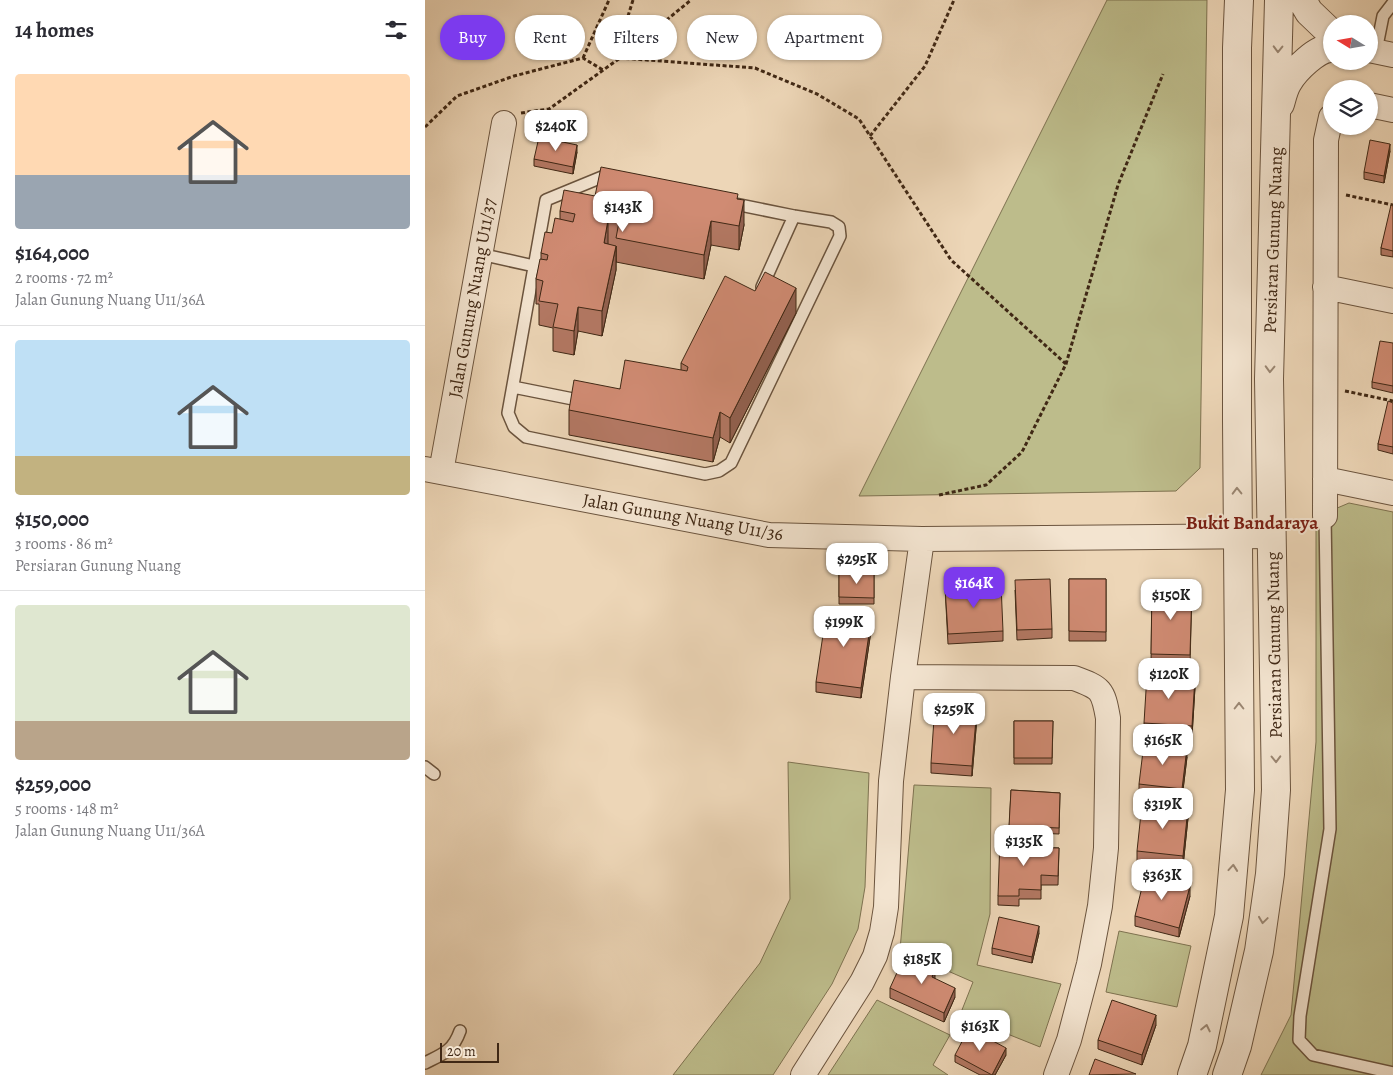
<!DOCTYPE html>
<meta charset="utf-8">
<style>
:root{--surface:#fff;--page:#f7f7f7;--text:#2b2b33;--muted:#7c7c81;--line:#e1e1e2;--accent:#7c3aed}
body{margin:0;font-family:Alegreya,serif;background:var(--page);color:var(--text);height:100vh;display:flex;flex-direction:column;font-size:19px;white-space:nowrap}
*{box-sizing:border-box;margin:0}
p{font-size:16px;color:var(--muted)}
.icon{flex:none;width:28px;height:28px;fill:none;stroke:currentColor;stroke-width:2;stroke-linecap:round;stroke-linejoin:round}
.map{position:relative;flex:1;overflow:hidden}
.drawer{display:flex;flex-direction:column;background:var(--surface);width:425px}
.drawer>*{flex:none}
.hud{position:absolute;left:15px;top:15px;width:475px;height:45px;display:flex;gap:10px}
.needle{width:32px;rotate:281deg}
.controls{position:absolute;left:898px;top:15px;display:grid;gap:10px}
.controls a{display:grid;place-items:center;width:55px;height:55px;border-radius:50%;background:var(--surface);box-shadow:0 1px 4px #0004;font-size:25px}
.scale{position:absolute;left:15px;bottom:12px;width:59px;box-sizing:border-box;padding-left:5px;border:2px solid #402815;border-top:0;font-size:14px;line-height:18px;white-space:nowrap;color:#402815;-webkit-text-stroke:4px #f3e4d0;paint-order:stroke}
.price{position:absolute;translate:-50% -42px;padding:0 11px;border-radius:10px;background:#fff;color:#222;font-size:16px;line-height:32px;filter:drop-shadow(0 1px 2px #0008)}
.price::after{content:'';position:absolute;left:50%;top:30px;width:15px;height:11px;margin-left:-8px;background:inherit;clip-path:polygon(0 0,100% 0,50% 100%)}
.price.selected{background:var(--accent);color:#fff}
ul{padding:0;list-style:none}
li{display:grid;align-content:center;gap:10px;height:265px;padding:0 15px}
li+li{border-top:1px solid var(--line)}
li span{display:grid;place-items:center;height:155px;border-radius:5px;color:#555}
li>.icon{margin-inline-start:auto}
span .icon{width:90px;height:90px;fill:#fffc;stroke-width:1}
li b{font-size:21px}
h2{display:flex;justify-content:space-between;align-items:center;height:60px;padding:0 15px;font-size:21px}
.pill{padding:0 18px;border-radius:22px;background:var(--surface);box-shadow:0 1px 4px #0004;font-size:18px;line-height:45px}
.pill.selected{background:var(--accent);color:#fff}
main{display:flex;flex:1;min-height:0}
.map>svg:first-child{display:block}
.green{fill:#bdbc8b;stroke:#7e7250}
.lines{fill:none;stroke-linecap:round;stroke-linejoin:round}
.service-casing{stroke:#6b543e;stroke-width:14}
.minor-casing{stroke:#6b543e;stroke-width:26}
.tertiary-casing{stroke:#6b543e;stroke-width:30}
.path{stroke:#402815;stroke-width:3;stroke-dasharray:4 2.5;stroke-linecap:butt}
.service{stroke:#f3e4d0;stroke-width:11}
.minor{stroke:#f3e4d0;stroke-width:24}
.tertiary{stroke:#f3e4d0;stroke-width:28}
.wall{fill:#b37863;stroke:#402815}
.shaded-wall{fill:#926150;stroke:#402815}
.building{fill:#d08b73;stroke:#402815}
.oneway{stroke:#9a8672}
.labels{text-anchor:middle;stroke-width:4;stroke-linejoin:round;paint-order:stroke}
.street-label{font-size:18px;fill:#402815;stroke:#f3e4d0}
.neighbourhood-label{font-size:19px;font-weight:bold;fill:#7a1f14;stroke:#f3e4d0}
</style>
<main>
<section class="drawer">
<h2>14 homes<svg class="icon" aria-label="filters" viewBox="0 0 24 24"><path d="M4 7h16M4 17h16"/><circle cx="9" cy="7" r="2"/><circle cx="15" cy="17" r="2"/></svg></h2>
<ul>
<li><span style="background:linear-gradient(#ffd9b3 65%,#9aa5b1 0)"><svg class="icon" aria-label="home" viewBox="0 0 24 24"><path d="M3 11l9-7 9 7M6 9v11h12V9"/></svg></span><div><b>$164,000</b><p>2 rooms · 72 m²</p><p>Jalan Gunung Nuang U11/36A</p></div></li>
<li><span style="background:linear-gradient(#bfe0f5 75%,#c2b280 0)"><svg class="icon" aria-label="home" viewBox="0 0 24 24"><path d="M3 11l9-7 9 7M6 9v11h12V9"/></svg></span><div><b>$150,000</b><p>3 rooms · 86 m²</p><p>Persiaran Gunung Nuang</p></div></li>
<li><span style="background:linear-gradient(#dfe7d0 75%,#b9a48a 0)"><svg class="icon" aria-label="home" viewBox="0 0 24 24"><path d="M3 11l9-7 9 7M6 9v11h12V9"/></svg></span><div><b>$259,000</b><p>5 rooms · 148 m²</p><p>Jalan Gunung Nuang U11/36A</p></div></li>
</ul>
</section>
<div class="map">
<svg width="968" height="1075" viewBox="0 0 968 1075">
<rect width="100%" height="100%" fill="#edd6b7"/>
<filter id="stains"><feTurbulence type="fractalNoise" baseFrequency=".004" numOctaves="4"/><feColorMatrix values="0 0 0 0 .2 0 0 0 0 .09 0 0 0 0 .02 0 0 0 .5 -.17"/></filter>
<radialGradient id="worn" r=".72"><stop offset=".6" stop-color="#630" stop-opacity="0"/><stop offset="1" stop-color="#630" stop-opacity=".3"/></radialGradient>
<!-- green -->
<path class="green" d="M682,0H782L775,468L751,491L434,496Z
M924,503L968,512V1075H836L866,1015L891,742V517Z
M363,762L444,773L440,887L433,929L407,984L348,1075H248L335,963L365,899Z
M489,785L566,788L565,914L552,965L636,984L615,1047L535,1015L548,982L475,950Z
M694,931L766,946L752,1007L681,992Z
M452,1000L525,1035L508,1065L523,1075H403Z"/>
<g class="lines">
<defs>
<path id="service" d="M951,51L958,16L968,3
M177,177L369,216L406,222L414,227L415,236L306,463L294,471L280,474L101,437L89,427L83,413L121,200Z
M55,254L109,266
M337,287L369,216
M88,387L158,401
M900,516L905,829L875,1016L874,1040L888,1055L968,1073
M0,767L9,774
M0,1063C18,1054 28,1051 35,1031"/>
<path id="minor" d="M944,50L968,55
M944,105L968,110
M900,287L968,301
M0,469L344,535L497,539L848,536
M16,472L79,123
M900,479L968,493
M900,516L901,140L906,117
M478,677L649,678C676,688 678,689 683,718L681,848L675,906L664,964L644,1040L631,1075
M378,1075L437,982L450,956L457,932L461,907L466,781L478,677L497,539"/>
<path id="tertiary" d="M877,0L884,12L906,33
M855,104C857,97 859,88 863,82C870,70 892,48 906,48
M767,1075L777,1046L804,916L815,790L812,421V48L814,0
M802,1075L812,1046L834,951L845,874L851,790L844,379L854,0"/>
</defs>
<!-- service casing -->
<use href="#service" class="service-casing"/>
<!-- minor casing -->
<use href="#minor" class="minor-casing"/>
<!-- tertiary casing -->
<use href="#tertiary" class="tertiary-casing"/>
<!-- path -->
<path class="path" d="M208,0L199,29L195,58L330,68L392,94L434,119L526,260L641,364
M158,58L184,0
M96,113L124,109L195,58L266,0
M0,127L32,96L89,76L158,58L178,70
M445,136L500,66L529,0
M921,195L968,205
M920,391L968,401
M514,495L561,485L597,452L641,364L693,185L738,74"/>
<!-- service -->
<use href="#service" class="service"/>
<!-- minor -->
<use href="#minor" class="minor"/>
<!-- tertiary -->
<use href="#tertiary" class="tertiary"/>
</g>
<!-- wall -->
<path class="wall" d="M965,151L959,183L939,179V172Z
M152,152L148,174L109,166V159Z
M170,196L313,199L319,225L314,250L286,245L279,279L191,262V246V270L177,336L153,331L149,355L128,351V328L114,325V304H111V279L116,259V253L135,219V211Z
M968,206V257L956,255V248Z
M371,313L305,443L295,437L288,462L144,435V410L195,389L256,370V363Z
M968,343V393L947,388V382Z
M968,403V454L953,450V444Z
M414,572L449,573V604H414Z
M644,579H681V641H644Z
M520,587L578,631V641L523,644Z
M727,588H767L765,665L726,664Z
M590,590L627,629V638L592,640Z
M447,624L436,698L391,692V682Z
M770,687L767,736L719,733V723Z
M552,717L547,776L506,773V763Z
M589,721H628L627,764H589Z
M762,757L757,798L714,793V784Z
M586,790L635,793L634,834L584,832Z
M763,818L758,866L712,861V851Z
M595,847L634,848L633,885H616V899H594V906L573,905V896Z
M765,896L754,937L710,926V916Z
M614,933L607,963L567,954V948Z
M510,979L530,997L519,1022L465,998V988Z
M731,1025L717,1065L673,1049V1040Z
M530,1055H581L570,1075H555L530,1062Z"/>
<!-- shaded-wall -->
<path class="shaded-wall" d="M965,144V151L959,183V176Z
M152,145V152L148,174V167Z
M319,200V225L314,250V226Z
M183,220V244L179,243Z
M286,221V245L279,279V255Z
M191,246V270L177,336V311Z
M371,288V313L305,443V418Z
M153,307V331L149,355V331Z
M295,412V437L288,462V438Z
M447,614V624L436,698V688Z
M770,677V687L767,736V726Z
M552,707V717L547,776V766Z
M762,748V757L757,798V789Z
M763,808V818L758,866V856Z
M765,886V896L754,937V928Z
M614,926V933L607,963V957Z
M510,969V979L507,977Z
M530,988V997L519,1022V1013Z
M731,1015V1025L717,1065V1055Z
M581,1048V1055L570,1075H567Z"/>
<!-- building -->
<path class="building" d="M114,137L152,145L148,167L109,159Z
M945,140L965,144L959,176L939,172Z
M176,167L313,194L312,199L319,200L314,226L286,221L279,255L191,238L194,222L183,220L179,243L191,246L177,311L153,307L149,331L128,327L133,304L114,301L118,281L111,279L115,259L122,260L123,255L116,253L120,232L127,233L130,218L148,222L150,214L135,211L139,190L170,196Z
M966,205L968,206V251L956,248Z
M340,272L371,288L305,418L295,412L288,438L144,410L149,380L195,389L200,360L262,371L263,367L256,363L300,276L330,291Z
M955,341L968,343V386L947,382Z
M963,401L968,403V447L953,444Z
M414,572L449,573V598L414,597Z
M625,579L627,629L592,630L590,580Z
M644,579H681V632L644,631Z
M576,584L578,631L523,634L520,587Z
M727,588H767L765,655L726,654Z
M402,608L447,614L436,688L391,682Z
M722,674L770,677L767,726L719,723Z
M510,704L552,707L547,766L506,763Z
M589,721H628L627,758H589Z
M719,743L762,748L757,789L714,784Z
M586,790L635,793L634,828L584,826Z
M717,804L763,808L758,856L712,851Z
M575,839L595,840V847L634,848L633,876L616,875V890L594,889V896H573Z
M720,875L765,886L754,928L710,916Z
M574,917L614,926L607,957L567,948Z
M480,955L510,969L507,977L530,988L519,1013L465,988Z
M687,1000L731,1015L717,1055L673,1040Z
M544,1028L581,1048L567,1075L530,1055Z
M670,1059L711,1074L664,1075Z"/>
<!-- one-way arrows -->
<defs><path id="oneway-chevron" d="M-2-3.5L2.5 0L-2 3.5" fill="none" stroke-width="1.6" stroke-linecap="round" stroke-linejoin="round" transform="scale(1.25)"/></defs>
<g class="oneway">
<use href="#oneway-chevron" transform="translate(853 49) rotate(91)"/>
<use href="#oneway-chevron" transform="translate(845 369) rotate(92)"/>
<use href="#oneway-chevron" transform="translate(812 491) rotate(-91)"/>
<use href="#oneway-chevron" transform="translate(814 706) rotate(-90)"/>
<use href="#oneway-chevron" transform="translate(851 759) rotate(89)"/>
<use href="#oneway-chevron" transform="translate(808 868) rotate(-85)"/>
<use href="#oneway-chevron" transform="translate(838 920) rotate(98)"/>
<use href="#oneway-chevron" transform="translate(781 1028) rotate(-78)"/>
</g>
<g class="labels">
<!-- street labels -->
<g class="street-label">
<text transform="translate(848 240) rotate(-88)" y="6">Persiaran Gunung Nuang</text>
<text transform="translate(47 298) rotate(-80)" y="6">Jalan Gunung Nuang U11/37</text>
<text transform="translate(258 517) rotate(10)" y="6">Jalan Gunung Nuang U11/36</text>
<text transform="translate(849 645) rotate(-91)" y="6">Persiaran Gunung Nuang</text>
</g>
<!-- neighbourhood labels -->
<g class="neighbourhood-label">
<text x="827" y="529">Bukit Bandaraya</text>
</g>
</g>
<rect width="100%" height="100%" filter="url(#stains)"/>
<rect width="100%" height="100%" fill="url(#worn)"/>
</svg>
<div class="controls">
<a><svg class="needle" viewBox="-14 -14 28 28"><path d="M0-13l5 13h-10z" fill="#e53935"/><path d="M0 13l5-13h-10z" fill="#7c7c81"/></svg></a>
<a><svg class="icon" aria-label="layers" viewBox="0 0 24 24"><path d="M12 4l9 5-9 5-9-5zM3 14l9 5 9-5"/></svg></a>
</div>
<div class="scale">20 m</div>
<b class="price" style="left:131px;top:152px">$240K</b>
<b class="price" style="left:198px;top:233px">$143K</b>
<b class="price" style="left:432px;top:585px">$295K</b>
<b class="price selected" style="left:549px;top:609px">$164K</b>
<b class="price" style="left:746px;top:621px">$150K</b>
<b class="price" style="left:419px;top:648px">$199K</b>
<b class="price" style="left:744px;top:700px">$120K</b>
<b class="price" style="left:529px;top:735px">$259K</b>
<b class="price" style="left:738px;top:766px">$165K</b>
<b class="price" style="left:738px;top:830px">$319K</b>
<b class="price" style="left:599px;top:867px">$135K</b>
<b class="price" style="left:737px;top:901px">$363K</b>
<b class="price" style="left:497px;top:985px">$185K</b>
<b class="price" style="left:555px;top:1052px">$163K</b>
<div class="hud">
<a class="pill selected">Buy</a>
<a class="pill">Rent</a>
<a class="pill">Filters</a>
<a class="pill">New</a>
<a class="pill">Apartment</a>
</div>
</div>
</main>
